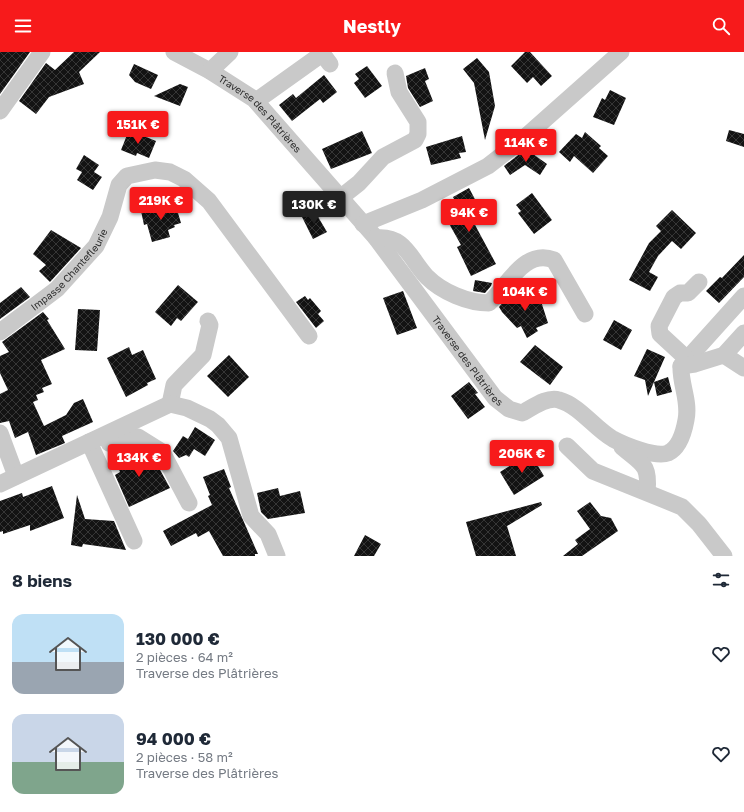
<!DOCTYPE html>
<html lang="fr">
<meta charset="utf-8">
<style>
:root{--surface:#fff;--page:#f2f2f3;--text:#1f2937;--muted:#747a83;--accent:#f71a1b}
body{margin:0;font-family:"Golos Text",sans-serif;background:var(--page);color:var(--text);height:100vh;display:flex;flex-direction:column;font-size:15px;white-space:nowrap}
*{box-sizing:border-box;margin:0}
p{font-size:13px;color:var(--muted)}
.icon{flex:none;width:22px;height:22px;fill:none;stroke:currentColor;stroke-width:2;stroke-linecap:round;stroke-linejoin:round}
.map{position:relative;height:504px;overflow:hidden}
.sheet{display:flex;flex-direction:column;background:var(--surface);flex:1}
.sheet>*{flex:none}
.price{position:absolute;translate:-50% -34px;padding:0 9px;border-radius:4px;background:var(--accent);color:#fff;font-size:13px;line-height:26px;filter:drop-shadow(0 1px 2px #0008)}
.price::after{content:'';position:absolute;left:50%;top:24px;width:12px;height:9px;margin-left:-6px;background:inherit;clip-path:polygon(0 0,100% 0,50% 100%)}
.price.current{background:#222;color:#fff}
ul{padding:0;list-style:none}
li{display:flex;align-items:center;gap:12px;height:100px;padding:0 12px}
li span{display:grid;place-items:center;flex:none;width:112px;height:80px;border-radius:12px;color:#555}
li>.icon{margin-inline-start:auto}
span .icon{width:48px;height:48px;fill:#fffc;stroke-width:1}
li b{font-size:17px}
h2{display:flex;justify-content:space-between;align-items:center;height:48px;padding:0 12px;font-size:17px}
header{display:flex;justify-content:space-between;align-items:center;height:52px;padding:0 12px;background:var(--accent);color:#fff;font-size:18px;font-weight:700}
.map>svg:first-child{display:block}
.building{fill:url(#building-cross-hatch)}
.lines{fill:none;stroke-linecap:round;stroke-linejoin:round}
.minor{stroke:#c9c9c9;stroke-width:17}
.labels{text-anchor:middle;stroke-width:4;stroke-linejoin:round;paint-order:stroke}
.street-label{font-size:10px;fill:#2c2c2c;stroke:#fff}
</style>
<header><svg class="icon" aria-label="menu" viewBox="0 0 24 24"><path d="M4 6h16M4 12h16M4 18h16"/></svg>Nestly<svg class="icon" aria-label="search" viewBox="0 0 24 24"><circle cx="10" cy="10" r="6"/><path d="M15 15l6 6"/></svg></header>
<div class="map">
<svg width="744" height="504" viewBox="0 0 744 504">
<defs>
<pattern id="building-cross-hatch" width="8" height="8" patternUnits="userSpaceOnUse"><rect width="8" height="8" fill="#131313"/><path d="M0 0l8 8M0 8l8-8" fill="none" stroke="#363636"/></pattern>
</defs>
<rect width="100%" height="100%" fill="#fff"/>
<!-- building -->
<path class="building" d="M0,0H30L0,42Z
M74,0H100L79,20L84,32L49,45L36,62L19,49L46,11L55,18Z
M525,0H530L552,24L541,34L533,25L527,31L511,14Z
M477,6L489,20L495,54L485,88L474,31L463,17Z
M134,12L158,23L151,37L135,30L129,23Z
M367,14L382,34L365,46L354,31L359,27L355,22Z
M425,16L429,27L425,29L433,49L420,55L408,36L406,24Z
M324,23L337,40L323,51L320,47L292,69L279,53L293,42L296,46Z
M180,32L188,35L180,54L154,44Z
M610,38L626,46L614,73L593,65L602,46L605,48Z
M129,78L156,89L149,106L137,101L136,104L121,98Z
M729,78L744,82V95L726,89Z
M362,79L372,101L331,117L322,97Z
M585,80L601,94L599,96L608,104L593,121L574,104L570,110L559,100L576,82L582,86Z
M462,84L466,100L459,101L461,106L431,113L426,95Z
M526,97L547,112L540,123L525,113L510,123L504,114Z
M84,103L99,113L94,120L102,125L93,138L77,128L82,120L76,117Z
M469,136L477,151L471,154L479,168L474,171L496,212L471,224L457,195L461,193L442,159L456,151L453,145Z
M532,141L552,168L534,182L518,161L521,159L516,153Z
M175,151L181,171L174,173L175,175L168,178L170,185L152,190L147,172L144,173L141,159Z
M314,158L327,180L313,187L302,165Z
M672,158L696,181L681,197L672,189L658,204L649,220L658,225L650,239L629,228L649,191L661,179L656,174Z
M51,178L81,196L50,230L39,219L46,213L33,202Z
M744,203V225L719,251L706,239L720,225L722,226Z
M475,228L492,231L491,234L485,241L473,239Z
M178,233L198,250L181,269L177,266L171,274L155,260Z
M21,235L30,245L0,267V251Z
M518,236L520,240L525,238L528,245L533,242L534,245L539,243L548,271L536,276L538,279L527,286L521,274L517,276L502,260L499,255L514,238Z
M403,239L417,276L397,283L383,246Z
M305,244L308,248L310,246L321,259L318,262L324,269L316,276L296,250Z
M78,257L100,258L97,299L75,298Z
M43,260L49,267L47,268L65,297L41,308L52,332L42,336L44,340L36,343L38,348L33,350L44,374L66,363L74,351L83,347L93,370L62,384L65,391L36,403L28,380L15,386L9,369L0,371V342L8,338L0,321V304L9,300L2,290Z
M614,268L632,278L621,298L603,288Z
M535,293L563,315L550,333L520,310Z
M129,295L132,303L143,298L156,327L147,331L148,333L126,345L107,306Z
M647,297L665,305L654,330L668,325L672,340L657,344L654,330L648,344L645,328L634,324Z
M229,303L249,325L228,345L207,324Z
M469,330L478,341L475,342L485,355L468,367L451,344Z
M195,375L215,388L205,404L194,397L189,405L186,403L179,406L173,399L183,384L188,387Z
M126,396L133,414L152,406L154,407L170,436L129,455L115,423L120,420L112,400Z
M530,401L544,424L514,443L500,420Z
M224,417L231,435L229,436L258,502H255V504H223L209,479L198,485L196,481L171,494L163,479L212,453L208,444L210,443L203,425Z
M52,434L64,466L30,479V473L3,482V479L0,480V449L22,441L23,445Z
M278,436L280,444L300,439L305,461L268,467L261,460L257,441Z
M77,443L85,467L114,469L126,498L83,492L82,495L71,493Z
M541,450L542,453L507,474L516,504H476L466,470Z
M590,450L601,464L611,466L618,479L582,504H563L578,492L575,488L590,477L577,459Z
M365,483L381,492L374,504H354Z"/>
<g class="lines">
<!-- minor -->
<g class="minor">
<path id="s1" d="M174,0L210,19L254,47L376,186L495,346L509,357L522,361C532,356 547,344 559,348C580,354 594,376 613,387C624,393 656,406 668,401C679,396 684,379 686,368C690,349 680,332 681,314L744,244"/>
<path d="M210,19L230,0"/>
<path d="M256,49L319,4H324L330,12"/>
<path d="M0,59L42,0"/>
<path d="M340,146L359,131L383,105L415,88L418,82V70L399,40L395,21"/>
<path d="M363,172L422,148L488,114L524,86L621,0"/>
<path d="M376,186C405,183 410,207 427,225C442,240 468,251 489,251C507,235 524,196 554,208L585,262"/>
<path id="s2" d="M0,280L57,237L96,194L110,165L119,133L127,124L155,118L170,120L184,127L209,149L309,284"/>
<path d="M724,303L744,316"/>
<path d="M686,306L660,282L659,274L674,245L680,241H688L699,230"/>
<path d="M681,314L695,312L724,303L744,281"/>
<path d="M170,352L174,333L203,303L210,273L208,269"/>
<path d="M0,381L16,424"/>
<path d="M89,390L134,489"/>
<path d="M109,391L129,384L138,385L162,400L189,451"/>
<path d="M567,394L593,419L682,455L699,472L724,504"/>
<path d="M622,395C642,412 650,412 647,440"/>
<path d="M0,432L170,352L187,356L210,367L218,373L229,386L251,464L268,482L277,504"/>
</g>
</g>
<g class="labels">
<!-- street labels -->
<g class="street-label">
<text dy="4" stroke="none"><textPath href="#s1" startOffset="107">Traverse des Plâtrières</textPath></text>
<text dy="4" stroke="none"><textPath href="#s2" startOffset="94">Impasse Chantefleurie</textPath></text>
<text dy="4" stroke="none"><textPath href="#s1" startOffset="431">Traverse des Plâtrières</textPath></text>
</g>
</g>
</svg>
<b class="price" style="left:138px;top:93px">151K €</b>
<b class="price" style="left:526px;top:111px">114K €</b>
<b class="price" style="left:161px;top:169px">219K €</b>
<b class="price current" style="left:314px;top:173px">130K €</b>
<b class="price" style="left:469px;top:181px">94K €</b>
<b class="price" style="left:525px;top:260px">104K €</b>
<b class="price" style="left:522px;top:422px">206K €</b>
<b class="price" style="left:139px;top:426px">134K €</b>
</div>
<section class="sheet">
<h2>8 biens<svg class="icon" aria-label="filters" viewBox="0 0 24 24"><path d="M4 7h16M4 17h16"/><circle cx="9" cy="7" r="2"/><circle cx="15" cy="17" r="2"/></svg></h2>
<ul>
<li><span style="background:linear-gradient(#bfe0f5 60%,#9aa5b1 0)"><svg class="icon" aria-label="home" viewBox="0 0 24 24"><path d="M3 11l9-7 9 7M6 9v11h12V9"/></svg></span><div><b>130 000 €</b><p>2 pièces · 64 m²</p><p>Traverse des Plâtrières</p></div><svg class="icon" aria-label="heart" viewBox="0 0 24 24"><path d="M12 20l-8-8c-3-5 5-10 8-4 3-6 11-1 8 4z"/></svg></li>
<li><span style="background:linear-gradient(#c9d6e8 60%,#7fa58c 0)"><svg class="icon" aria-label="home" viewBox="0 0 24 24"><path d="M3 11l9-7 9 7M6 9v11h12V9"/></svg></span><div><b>94 000 €</b><p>2 pièces · 58 m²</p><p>Traverse des Plâtrières</p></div><svg class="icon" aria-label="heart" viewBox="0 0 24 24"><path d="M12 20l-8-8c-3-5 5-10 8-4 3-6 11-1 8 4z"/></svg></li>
</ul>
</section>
